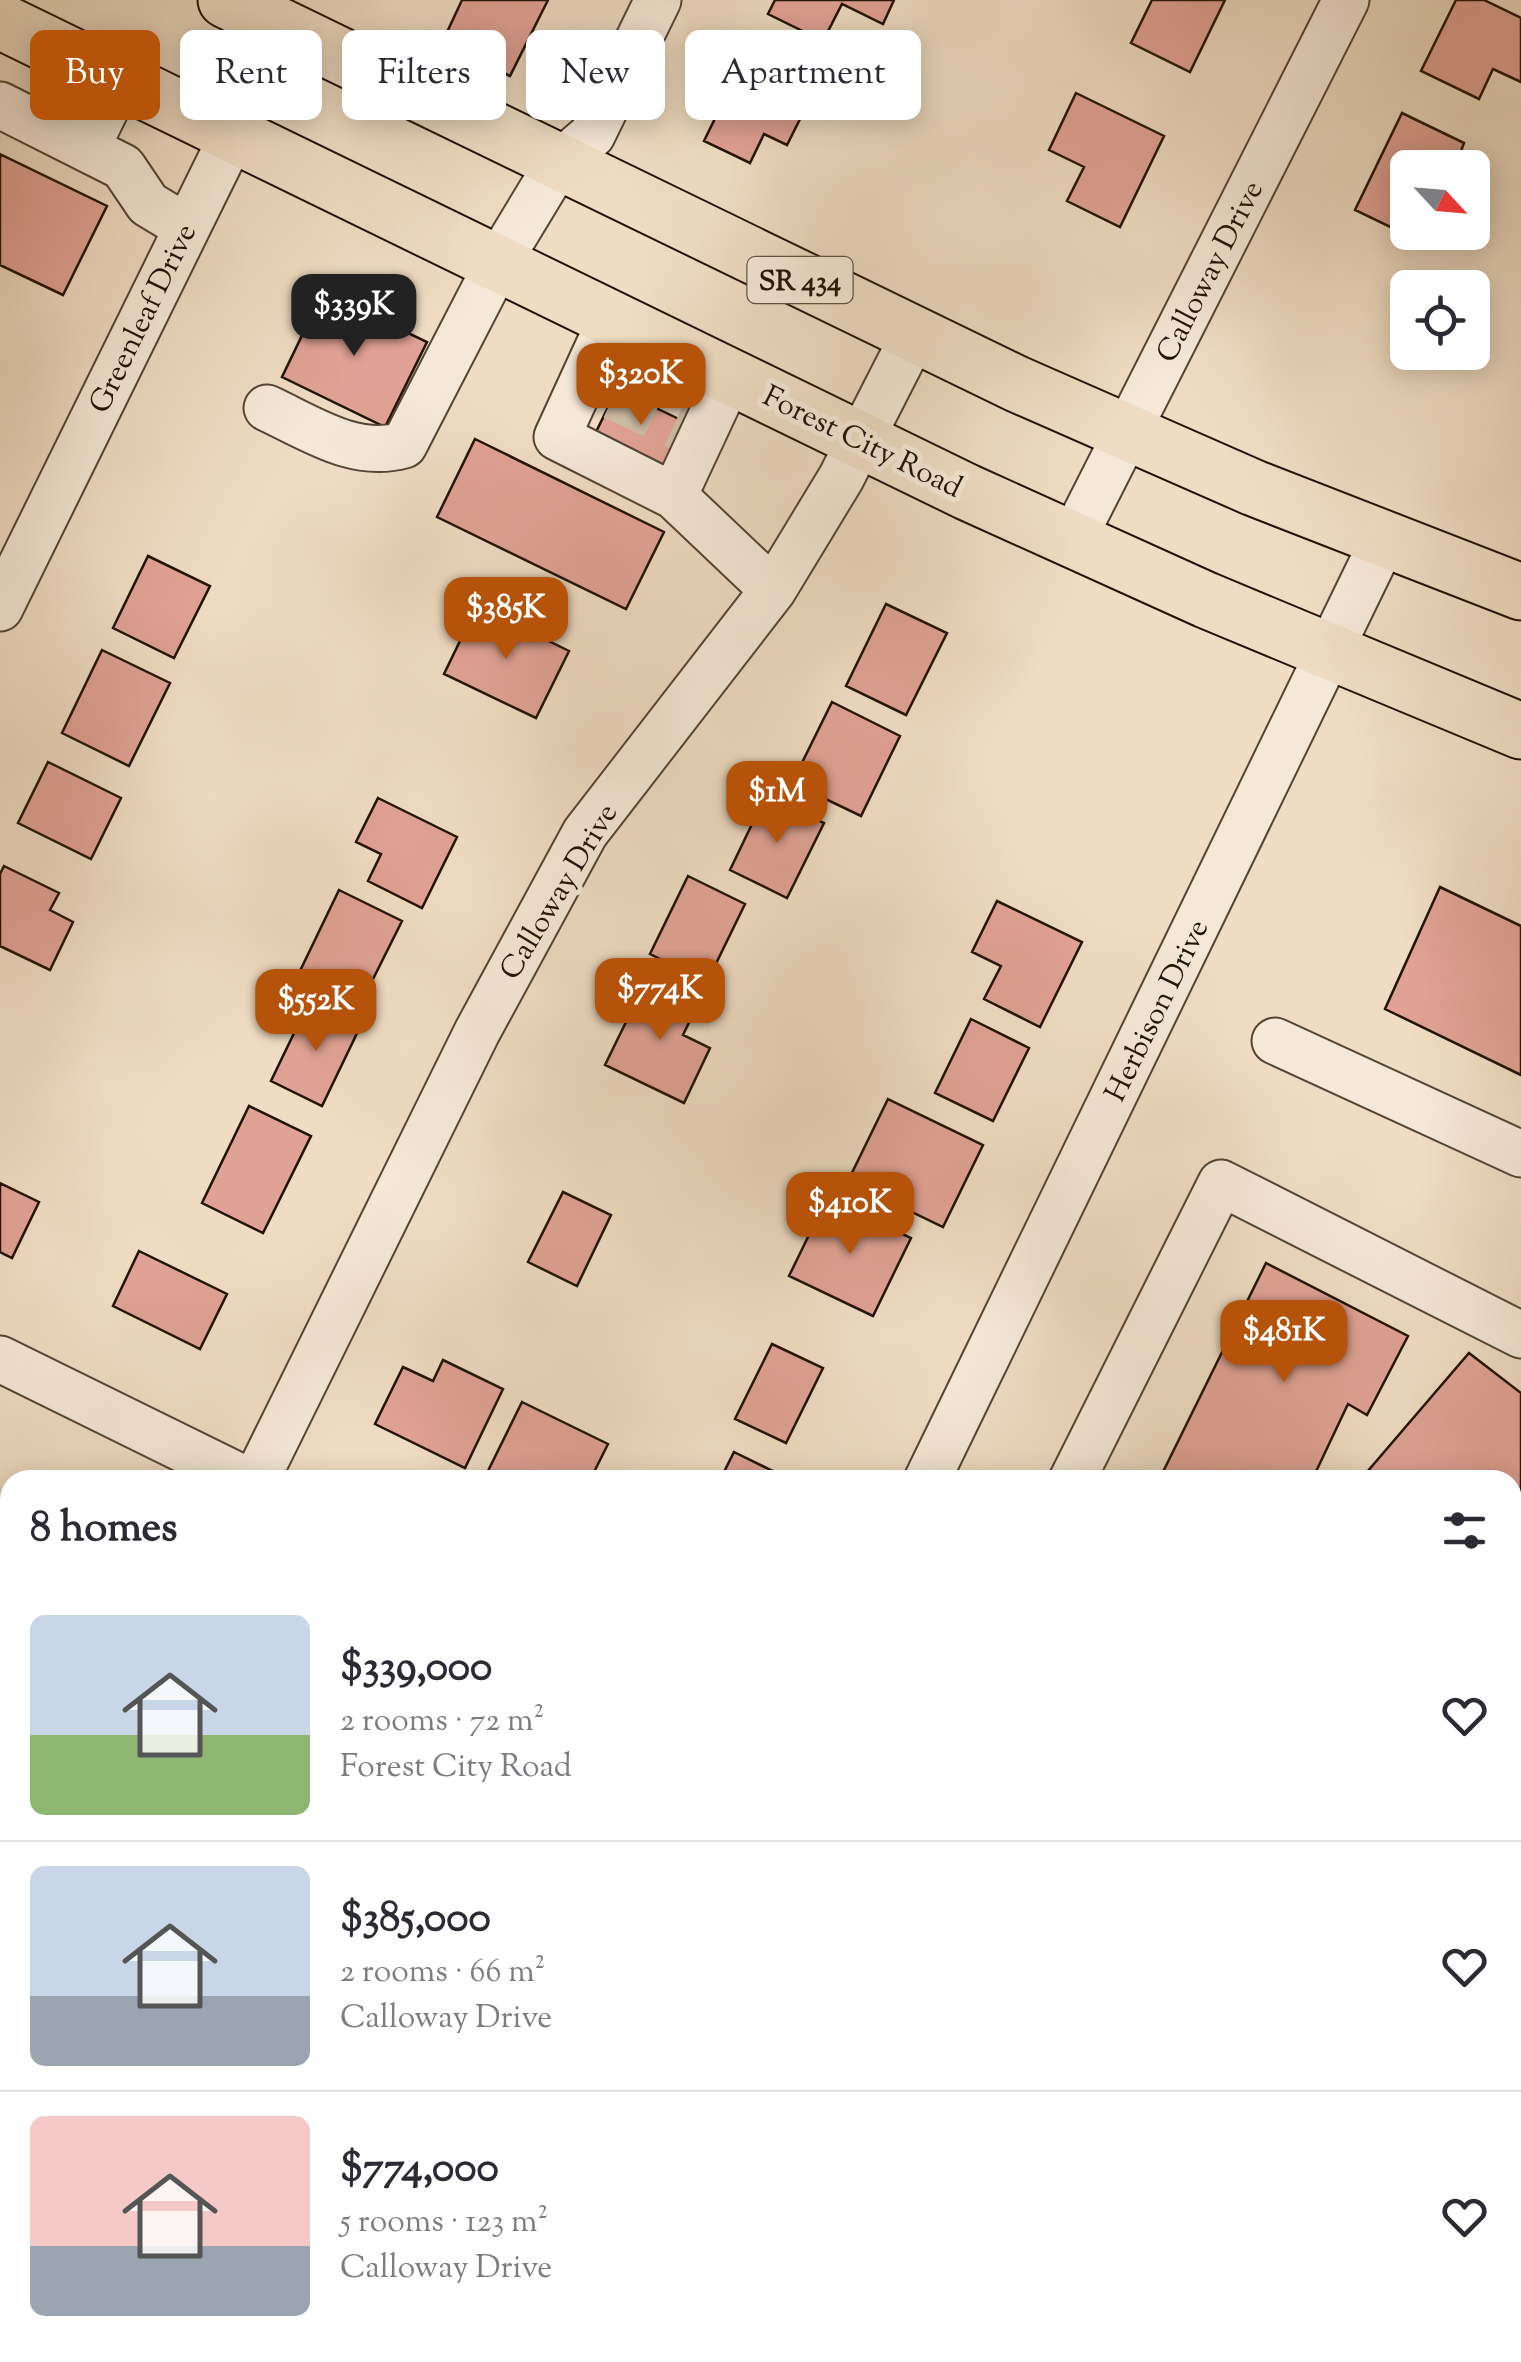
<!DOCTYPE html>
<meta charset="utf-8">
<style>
:root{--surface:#fff;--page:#f2f2f3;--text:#2b2b33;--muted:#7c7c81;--line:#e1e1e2;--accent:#b45309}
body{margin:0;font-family:"Sorts Mill Goudy",serif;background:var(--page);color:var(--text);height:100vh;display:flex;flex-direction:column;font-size:38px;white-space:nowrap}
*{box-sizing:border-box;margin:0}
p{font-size:32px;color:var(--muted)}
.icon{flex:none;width:55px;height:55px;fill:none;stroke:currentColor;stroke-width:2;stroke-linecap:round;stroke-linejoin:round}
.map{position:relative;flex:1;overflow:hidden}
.drawer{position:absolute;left:0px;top:1470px;width:1522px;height:892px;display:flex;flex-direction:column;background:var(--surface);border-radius:30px 30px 0 0;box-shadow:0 5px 25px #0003}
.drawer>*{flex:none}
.guide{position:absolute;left:30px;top:30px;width:1000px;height:90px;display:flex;gap:20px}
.needle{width:65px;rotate:116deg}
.buttons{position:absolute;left:1390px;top:150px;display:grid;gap:20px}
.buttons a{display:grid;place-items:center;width:100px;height:100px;border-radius:15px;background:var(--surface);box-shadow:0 5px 25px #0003;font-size:50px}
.price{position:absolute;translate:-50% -85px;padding:0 22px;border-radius:20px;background:var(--accent);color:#fff;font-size:32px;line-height:65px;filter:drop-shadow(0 2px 5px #0008)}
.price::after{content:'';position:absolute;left:50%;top:60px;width:30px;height:22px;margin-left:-15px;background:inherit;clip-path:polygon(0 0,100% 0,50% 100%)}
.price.active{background:#222;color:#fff}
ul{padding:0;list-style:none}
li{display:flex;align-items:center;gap:30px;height:250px;padding:0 30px}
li+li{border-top:2px solid var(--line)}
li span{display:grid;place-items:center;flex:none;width:280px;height:200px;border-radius:15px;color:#555}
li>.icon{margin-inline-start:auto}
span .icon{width:120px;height:120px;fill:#fffc;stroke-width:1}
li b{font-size:42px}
h2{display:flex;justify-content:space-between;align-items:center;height:120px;padding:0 30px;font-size:42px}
.tag{padding:0 35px;border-radius:15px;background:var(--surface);box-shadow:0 5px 25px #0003;font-size:35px;line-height:90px}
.tag.active{background:var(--accent);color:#fff}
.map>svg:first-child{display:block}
.water{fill:#9cbaba;stroke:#6b7772;stroke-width:2.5}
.building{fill:#e0a294;stroke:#211205;stroke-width:2.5}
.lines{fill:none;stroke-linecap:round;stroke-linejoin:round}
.minor-tunnel{stroke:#d0bea6;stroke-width:45;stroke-dasharray:45 22;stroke-linecap:butt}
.minor-casing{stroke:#544434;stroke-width:49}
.major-casing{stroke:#211205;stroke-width:59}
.minor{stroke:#f5e8d7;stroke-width:45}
.major{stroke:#efdcc2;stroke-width:55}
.labels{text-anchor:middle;stroke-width:10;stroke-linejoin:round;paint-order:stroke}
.shield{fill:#f5e8d7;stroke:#615244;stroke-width:2.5}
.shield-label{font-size:28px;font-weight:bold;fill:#211205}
.street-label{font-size:30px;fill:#211205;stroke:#f5e8d7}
</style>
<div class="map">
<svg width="1521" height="2362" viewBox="0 0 1521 2362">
<rect width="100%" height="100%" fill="#efdcc2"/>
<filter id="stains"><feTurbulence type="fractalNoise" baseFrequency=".002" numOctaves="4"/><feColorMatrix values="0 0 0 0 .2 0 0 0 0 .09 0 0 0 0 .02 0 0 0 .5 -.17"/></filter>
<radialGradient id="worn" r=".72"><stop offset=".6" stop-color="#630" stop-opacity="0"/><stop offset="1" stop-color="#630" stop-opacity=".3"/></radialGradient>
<!-- water -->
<path class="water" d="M1513,1647L1521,1653V1930L1513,1938Z
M1066,2353V2352L1293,2353L1288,2362H1069Z"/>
<!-- building -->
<path class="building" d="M462,0H548L510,76L442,43Z
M775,0H894L883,24L842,4L823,41L768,14Z
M1152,0H1225L1190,72L1131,43Z
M1456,0H1484L1521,18V82L1493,69L1479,99L1421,71Z
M753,41L822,75L787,145L764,134L750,163L704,141Z
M1076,93L1164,136L1120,227L1067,201L1084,167L1049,150Z
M1402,113L1464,143L1455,168H1408L1411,237L1355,210Z
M0,154L107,206L63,295L0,265Z
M323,292L427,342L385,427L282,377Z
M617,389L687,423L666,466L596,432Z
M475,439L664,532L626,609L437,517Z
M148,556L210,586L174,658L113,628Z
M886,604L947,633L906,715L846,686Z
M477,606L569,651L536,718L444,674Z
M102,650L170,683L129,766L62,733Z
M832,702L900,736L861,816L792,783Z
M48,762L121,798L91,859L18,823Z
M766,795L824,823L787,898L730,870Z
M378,798L457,837L422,908L368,881L381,854L356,842Z
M4,866L59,893L50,910L73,922L50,970L0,946V874Z
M688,876L745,904L707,982L650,954Z
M1440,887L1521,926V1075L1385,1009Z
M339,890L402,921L362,1001L300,971Z
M997,901L1082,942L1040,1027L984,999L1001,966L972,952Z
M647,979L698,1004L683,1035L710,1048L684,1103L605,1065Z
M309,1002L360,1027L322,1106L271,1081Z
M971,1019L1029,1048L993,1121L935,1093Z
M888,1099L983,1145L943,1227L848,1181Z
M249,1106L311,1136L263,1233L202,1203Z
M0,1183L39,1202L12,1258L0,1252Z
M563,1192L611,1215L577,1286L528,1262Z
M827,1198L911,1238L873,1316L789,1276Z
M139,1251L227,1294L200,1349L113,1306Z
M1266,1263L1408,1336L1367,1415L1348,1404L1312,1480H1159Z
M772,1344L823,1368L786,1443L735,1419Z
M1469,1353L1521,1393V1603L1512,1596V1480L1361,1479Z
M443,1360L503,1389L465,1468L375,1424L403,1367L433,1381Z
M522,1402L608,1444L590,1480H506L488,1471Z
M734,1452L791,1480H720Z
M10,1575V1646L0,1641V1596Z
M1512,2204L1521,2208V2303L1512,2315Z
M5,2245L10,2247V2281L0,2276Z
M3,2308L10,2311V2352H47L42,2362H0Z
M330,2352H356L376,2362H325Z
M947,2352H1057L1060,2362H920Z
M1351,2352H1493L1488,2362H1346Z"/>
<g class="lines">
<!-- minor-tunnel -->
<path class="minor-tunnel" d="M613,397L684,430"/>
<defs>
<path id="minor" d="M0,105L123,167L148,204L186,227
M87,147L120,80
M612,317L557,437L674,496L730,376
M267,408C312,429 355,459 404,445L499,261L557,165L592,135L658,0
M674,496L773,590
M1072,541L1346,0
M0,608L285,29
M1275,1041L1521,1154
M0,1359L246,1480
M256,1480L477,1032L585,833L773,590L841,478L914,335
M927,1480L1384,539
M1072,1480L1221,1183L1521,1335
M0,2013L10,1993
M496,2362L500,2352
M630,2362L635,2352"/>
<path id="major" d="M226,0L1017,384L1254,488L1521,592
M0,21L967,492L1206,600L1521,731"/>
</defs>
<!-- minor casing -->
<use href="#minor" class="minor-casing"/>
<!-- major casing -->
<use href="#major" class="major-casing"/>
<!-- minor -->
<use href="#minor" class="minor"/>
<!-- major -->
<use href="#major" class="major"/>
</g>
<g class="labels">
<!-- shield labels -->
<rect class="shield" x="747.5" y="257" width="105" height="46" rx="8"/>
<g class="shield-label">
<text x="800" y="290">SR 434</text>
</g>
<!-- street labels -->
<g class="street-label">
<text transform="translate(1209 271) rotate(-63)" y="10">Calloway Drive</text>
<text transform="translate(142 318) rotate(-64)" y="10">Greenleaf Drive</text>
<text transform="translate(863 441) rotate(26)" y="10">Forest City Road</text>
<text transform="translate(558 891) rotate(-59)" y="10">Calloway Drive</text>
<text transform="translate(1156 1010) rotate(-64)" y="10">Herbison Drive</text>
</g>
</g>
<rect width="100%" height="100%" filter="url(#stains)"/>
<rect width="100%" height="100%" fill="url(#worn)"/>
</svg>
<div class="buttons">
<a><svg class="needle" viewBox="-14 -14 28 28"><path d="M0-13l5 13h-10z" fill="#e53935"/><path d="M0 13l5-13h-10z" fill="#7c7c81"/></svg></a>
<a><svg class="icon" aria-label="locate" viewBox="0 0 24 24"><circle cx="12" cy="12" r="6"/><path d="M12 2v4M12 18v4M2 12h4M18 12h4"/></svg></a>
</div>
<b class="price active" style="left:354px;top:359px">$339K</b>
<b class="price" style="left:641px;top:428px">$320K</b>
<b class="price" style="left:506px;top:662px">$385K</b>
<b class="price" style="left:777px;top:846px">$1M</b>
<b class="price" style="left:660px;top:1043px">$774K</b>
<b class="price" style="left:316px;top:1054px">$552K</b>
<b class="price" style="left:850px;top:1257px">$410K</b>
<b class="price" style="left:1284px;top:1385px">$481K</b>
<div class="guide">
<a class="tag active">Buy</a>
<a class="tag">Rent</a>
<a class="tag">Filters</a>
<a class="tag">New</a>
<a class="tag">Apartment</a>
</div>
<section class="drawer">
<h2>8 homes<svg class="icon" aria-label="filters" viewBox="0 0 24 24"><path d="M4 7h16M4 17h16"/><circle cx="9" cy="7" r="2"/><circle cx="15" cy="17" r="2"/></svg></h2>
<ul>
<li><span style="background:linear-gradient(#c9d6e8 60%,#8fb573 0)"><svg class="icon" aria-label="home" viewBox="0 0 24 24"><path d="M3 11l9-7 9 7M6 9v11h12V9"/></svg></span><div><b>$339,000</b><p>2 rooms · 72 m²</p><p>Forest City Road</p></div><svg class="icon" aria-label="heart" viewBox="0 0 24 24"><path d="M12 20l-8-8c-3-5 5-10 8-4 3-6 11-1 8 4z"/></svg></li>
<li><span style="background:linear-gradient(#c9d6e8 65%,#9aa5b1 0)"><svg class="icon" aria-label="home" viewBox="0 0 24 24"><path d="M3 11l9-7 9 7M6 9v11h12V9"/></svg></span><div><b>$385,000</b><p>2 rooms · 66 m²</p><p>Calloway Drive</p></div><svg class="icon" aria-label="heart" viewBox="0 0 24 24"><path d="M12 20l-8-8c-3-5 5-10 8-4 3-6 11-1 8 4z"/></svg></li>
<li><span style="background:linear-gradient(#f6c9c9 65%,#9aa5b1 0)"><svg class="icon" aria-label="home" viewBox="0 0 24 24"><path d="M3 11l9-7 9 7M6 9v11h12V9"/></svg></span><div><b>$774,000</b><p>5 rooms · 123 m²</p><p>Calloway Drive</p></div><svg class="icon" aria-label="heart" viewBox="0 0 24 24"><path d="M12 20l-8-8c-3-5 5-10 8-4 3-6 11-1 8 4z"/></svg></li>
</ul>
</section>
</div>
